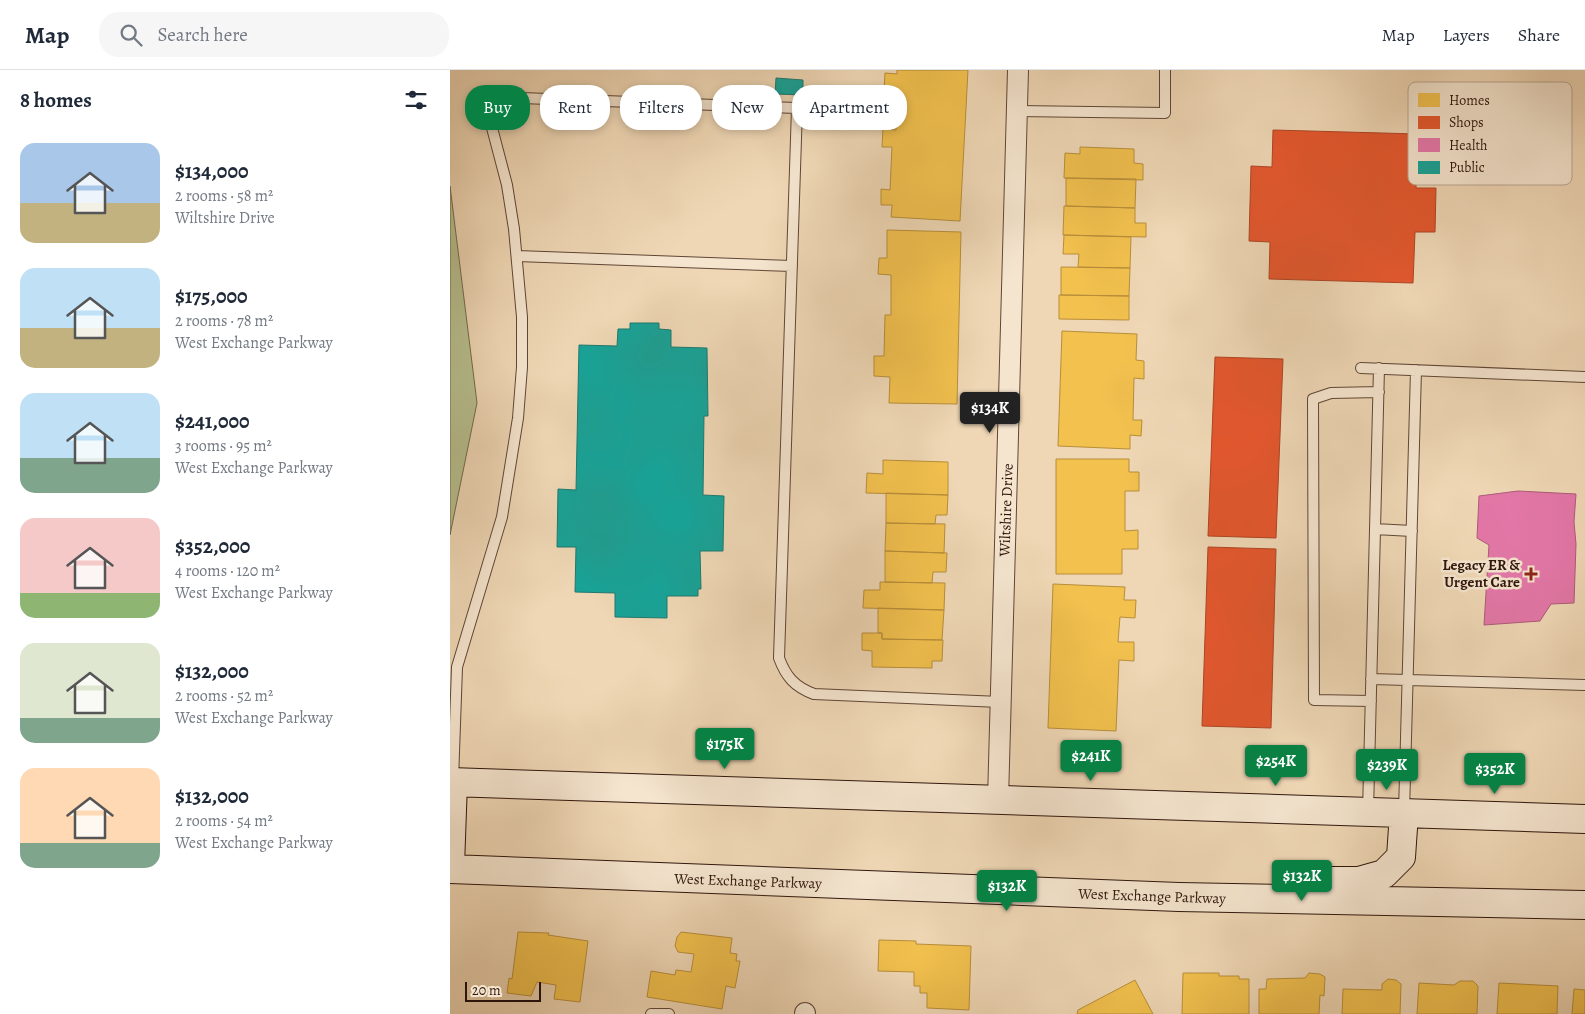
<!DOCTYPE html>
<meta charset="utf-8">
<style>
:root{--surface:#fff;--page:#f6f6f7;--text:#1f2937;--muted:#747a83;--line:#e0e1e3;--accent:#0b8043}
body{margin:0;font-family:Alegreya,serif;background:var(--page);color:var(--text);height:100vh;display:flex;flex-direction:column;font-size:19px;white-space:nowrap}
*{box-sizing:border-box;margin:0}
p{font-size:16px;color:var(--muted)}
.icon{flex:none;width:28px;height:28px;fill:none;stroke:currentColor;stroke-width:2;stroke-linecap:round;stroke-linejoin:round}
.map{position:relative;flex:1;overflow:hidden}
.panel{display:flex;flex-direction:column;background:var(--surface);width:450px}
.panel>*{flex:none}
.top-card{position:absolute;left:15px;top:15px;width:475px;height:45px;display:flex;gap:10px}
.scale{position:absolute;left:15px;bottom:12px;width:76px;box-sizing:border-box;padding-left:5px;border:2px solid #2f160c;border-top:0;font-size:14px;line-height:18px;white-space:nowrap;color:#2f160c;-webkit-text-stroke:4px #f5e5cf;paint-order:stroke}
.price{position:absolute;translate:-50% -42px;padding:0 11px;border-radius:5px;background:var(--accent);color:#fff;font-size:16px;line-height:32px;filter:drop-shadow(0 1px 2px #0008)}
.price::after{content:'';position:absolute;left:50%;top:30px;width:15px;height:11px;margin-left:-8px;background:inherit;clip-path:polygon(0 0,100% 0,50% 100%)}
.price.on{background:#222;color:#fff}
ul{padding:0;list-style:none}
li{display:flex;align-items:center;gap:15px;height:125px;padding:0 20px}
li span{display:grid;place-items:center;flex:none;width:140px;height:100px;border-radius:15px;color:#555}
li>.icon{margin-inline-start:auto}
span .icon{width:60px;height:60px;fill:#fffc;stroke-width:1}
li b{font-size:21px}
h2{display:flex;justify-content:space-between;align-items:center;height:60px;padding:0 20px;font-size:21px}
.tag{padding:0 18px;border-radius:20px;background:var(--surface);box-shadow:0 2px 8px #0003;font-size:18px;line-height:45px}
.tag.on{background:var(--accent);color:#fff}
header{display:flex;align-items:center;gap:30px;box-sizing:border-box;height:70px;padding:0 25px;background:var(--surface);border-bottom:1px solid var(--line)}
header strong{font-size:24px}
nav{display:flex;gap:28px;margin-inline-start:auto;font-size:18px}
.search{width:350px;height:45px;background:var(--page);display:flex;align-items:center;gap:12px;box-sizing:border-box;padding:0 18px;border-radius:20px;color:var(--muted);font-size:19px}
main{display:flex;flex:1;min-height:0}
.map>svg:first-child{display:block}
.green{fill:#b7bf8f;stroke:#736a4e}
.homes{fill:#f2c14e;stroke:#b88e3a}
.shops{fill:#e4572e;stroke:#ae4424}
.health{fill:#e377a8;stroke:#ad5a79}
.public{fill:#17a398;stroke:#1e796e}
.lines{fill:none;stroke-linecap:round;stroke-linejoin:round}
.service-casing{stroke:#5f4636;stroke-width:12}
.minor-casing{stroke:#5f4636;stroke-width:22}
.secondary-casing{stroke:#2f160c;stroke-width:30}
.service{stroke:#f5e5cf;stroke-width:10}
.minor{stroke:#f5e5cf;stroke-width:20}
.secondary{stroke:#f5e5cf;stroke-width:28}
.poi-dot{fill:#8f2418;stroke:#f5e5cf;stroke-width:2}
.labels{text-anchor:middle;stroke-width:5;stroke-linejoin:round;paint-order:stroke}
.street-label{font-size:15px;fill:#2f160c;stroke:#f5e5cf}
.poi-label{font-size:15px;font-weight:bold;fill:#2f160c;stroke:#f5e5cf;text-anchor:end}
.key{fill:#f5e5cf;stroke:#baa794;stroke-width:1}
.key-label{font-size:14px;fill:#2f160c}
</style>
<header>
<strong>Map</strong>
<div class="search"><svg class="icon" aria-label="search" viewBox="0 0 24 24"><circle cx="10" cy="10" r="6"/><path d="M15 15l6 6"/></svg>Search here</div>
<nav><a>Map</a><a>Layers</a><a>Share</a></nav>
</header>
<main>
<section class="panel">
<h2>8 homes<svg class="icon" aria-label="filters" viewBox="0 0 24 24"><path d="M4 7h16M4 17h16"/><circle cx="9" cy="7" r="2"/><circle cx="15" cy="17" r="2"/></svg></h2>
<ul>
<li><span style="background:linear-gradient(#a9c7e8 60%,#c2b280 0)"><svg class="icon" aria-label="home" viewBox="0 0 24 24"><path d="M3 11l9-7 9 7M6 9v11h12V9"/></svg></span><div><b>$134,000</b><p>2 rooms · 58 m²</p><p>Wiltshire Drive</p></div></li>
<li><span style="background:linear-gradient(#bfe0f5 60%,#c2b280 0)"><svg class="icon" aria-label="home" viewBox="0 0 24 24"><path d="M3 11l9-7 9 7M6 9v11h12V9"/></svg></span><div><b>$175,000</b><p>2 rooms · 78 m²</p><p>West Exchange Parkway</p></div></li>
<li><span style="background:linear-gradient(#bfe0f5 65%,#7fa58c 0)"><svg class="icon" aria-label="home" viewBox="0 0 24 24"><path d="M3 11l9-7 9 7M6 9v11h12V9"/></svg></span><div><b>$241,000</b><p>3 rooms · 95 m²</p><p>West Exchange Parkway</p></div></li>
<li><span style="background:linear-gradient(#f6c9c9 75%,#8fb573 0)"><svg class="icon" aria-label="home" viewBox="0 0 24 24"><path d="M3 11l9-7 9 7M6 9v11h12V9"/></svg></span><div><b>$352,000</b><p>4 rooms · 120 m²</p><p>West Exchange Parkway</p></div></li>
<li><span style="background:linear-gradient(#dfe7d0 75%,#7fa58c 0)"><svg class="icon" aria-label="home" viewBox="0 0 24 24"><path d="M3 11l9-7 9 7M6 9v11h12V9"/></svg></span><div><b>$132,000</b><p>2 rooms · 52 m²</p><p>West Exchange Parkway</p></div></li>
<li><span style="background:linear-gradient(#ffd9b3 75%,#7fa58c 0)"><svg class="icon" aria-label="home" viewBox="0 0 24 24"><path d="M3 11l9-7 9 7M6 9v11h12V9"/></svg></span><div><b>$132,000</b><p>2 rooms · 54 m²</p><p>West Exchange Parkway</p></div></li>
</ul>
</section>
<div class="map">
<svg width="1135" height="944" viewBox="0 0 1135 944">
<rect width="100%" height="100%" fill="#efd7b5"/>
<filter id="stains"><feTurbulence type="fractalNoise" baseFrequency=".004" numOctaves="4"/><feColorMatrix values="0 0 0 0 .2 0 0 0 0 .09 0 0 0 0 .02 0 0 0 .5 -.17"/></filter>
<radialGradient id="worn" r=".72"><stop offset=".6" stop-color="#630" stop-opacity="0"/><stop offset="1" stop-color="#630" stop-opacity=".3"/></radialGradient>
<!-- green -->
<path class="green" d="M0,116L27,333L0,465Z"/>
<!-- homes -->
<path class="homes" d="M447,0H518L510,151L441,147L442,135H431V119L440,120L442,77H432L433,59L446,60L448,21H434L435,3L447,4Z
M630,77L684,79V93L693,94V110L614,108L615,83L630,84Z
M616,108L686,109L685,138L616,136Z
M614,136L685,138V153H696V167L613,165Z
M437,160L511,162L507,334L439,333L440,307L424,306V286H434L435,245H441V205L428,204L429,188H437Z
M614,165L681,167L680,198L628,197L629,184H613Z
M611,197L680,198L679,226L611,225Z
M609,225L679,226V250L609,249Z
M612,261L687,264L686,290L694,291V309L684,308L683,350H692L691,366L680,365V379L608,376Z
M606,389H679V402H689V421H675V461L688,460V479H672V504H606Z
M433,390L498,392V425L416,423L417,403L433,404Z
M436,423L498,425L497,445H486L485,454L436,453Z
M436,453L495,454L494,483L435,481Z
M435,481L497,483L496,502H483L482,513L435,512Z
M430,512L495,513L494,540L413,538L414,520H430Z
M603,514L675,517L674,530H686L685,548L670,547L668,572H684V591L669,590L666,661L598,658Z
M428,538L494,540L492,570L432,569V563H428Z
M412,563H432V569L493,570L492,591H482V598L422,597V581L412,580Z
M68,862L99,863L98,865L138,871L130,932L104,929L106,915L87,912L81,926L57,923L59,908L62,909Z
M231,862L282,868L280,883L287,884L286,891H290L285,918L276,916L272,939L197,927L201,901L225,905L226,900L241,902L244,884L228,882L225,876L227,867Z
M429,870L466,871V874L521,876L519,940L477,938V923H470V916H464V902L428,901Z
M733,903H769V906H789V909H799V944H732Z
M859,903L870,904L875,907L874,926L870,925L869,944H809V919H816L817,909L855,908Z
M938,909L946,910L951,914L950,944H892L893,919L932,920V914Z
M685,910L703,944H627L628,940Z
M1010,911H1023L1028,916L1027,944H967L969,913L1004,915Z
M1049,913L1108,916L1107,944H1047Z
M1124,919L1135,920V944H1122Z"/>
<!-- shops -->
<path class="shops" d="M823,60L968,64L966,118H986L985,162H965L963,213L819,209L820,172L799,171L801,96L822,97Z
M765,287L833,289L826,468L758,466Z
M758,477L826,479L821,658L752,656Z"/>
<!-- health -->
<path class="health" d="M1068,421L1126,424L1124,452L1126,474L1124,533L1101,534L1090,551L1034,555L1039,475L1027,468L1029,426Z"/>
<!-- public -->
<path class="public" d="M326,8L353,10V25L325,24Z
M180,253H209V259L221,260V277L257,278L258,346H254L253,425L274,426L273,481H250L251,519H248V526H217V548L165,547V523L125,522L126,477H107L108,419L126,420L129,275L167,276L168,259H180Z"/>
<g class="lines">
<defs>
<path id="service" d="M567,41L715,43V0
M67,186L342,196
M911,298L1135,307
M925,459L962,461
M921,609L1135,615
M921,631L864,630L863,329L881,323L929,322
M3,711L7,597L52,447L68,348L72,297V247L64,159L57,115L41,54C47,39 55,32 71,28L347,38L329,588C336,607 345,617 364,624L550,632
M918,742L929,298
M954,742L966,300
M201,944H219"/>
<path id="minor" d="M548,730L568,0
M355,944V943"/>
<path id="secondary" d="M0,712L1135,749
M0,796L3,712
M0,799L729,827L1135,835
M840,811H909L934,804L951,787L954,743"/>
</defs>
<!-- service casing -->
<use href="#service" class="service-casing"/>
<!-- minor casing -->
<use href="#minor" class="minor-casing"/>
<!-- secondary casing -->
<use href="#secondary" class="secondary-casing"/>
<!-- service -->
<use href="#service" class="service"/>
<!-- minor -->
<use href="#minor" class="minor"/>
<!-- secondary -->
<use href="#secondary" class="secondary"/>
</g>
<!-- markers -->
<path class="poi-dot" d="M1078.5 496.5h5v5h5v5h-5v5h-5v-5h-5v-5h5z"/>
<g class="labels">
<!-- street labels -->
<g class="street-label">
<text transform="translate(556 440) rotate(-88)" y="5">Wiltshire Drive</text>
<text transform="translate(298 811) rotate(2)" y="5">West Exchange Parkway</text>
<text transform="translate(702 826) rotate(2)" y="5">West Exchange Parkway</text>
</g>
<!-- poi labels -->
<g class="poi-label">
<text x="1070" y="500">Legacy ER &amp;<tspan x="1070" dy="17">Urgent Care</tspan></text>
</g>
</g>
<!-- legend -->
<rect x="958" y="12" width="164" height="103" rx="8" class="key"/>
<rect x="968" y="23" width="22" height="14" fill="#f2c14e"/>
<rect x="968" y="46" width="22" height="13" fill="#e4572e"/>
<rect x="968" y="68" width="22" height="14" fill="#e377a8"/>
<rect x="968" y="91" width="22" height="13" fill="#17a398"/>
<g class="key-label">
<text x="999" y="35">Homes</text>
<text x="999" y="57">Shops</text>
<text x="999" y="80">Health</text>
<text x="999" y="102">Public</text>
</g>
<rect width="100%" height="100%" filter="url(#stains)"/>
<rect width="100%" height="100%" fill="url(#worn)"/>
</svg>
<div class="scale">20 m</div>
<b class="price on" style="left:540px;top:364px">$134K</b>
<b class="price" style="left:275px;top:700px">$175K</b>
<b class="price" style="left:641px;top:712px">$241K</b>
<b class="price" style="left:826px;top:717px">$254K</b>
<b class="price" style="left:937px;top:721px">$239K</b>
<b class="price" style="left:1045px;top:725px">$352K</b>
<b class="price" style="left:852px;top:832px">$132K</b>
<b class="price" style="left:557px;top:842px">$132K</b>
<div class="top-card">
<a class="tag on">Buy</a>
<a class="tag">Rent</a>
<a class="tag">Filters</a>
<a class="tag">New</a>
<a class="tag">Apartment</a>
</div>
</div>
</main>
